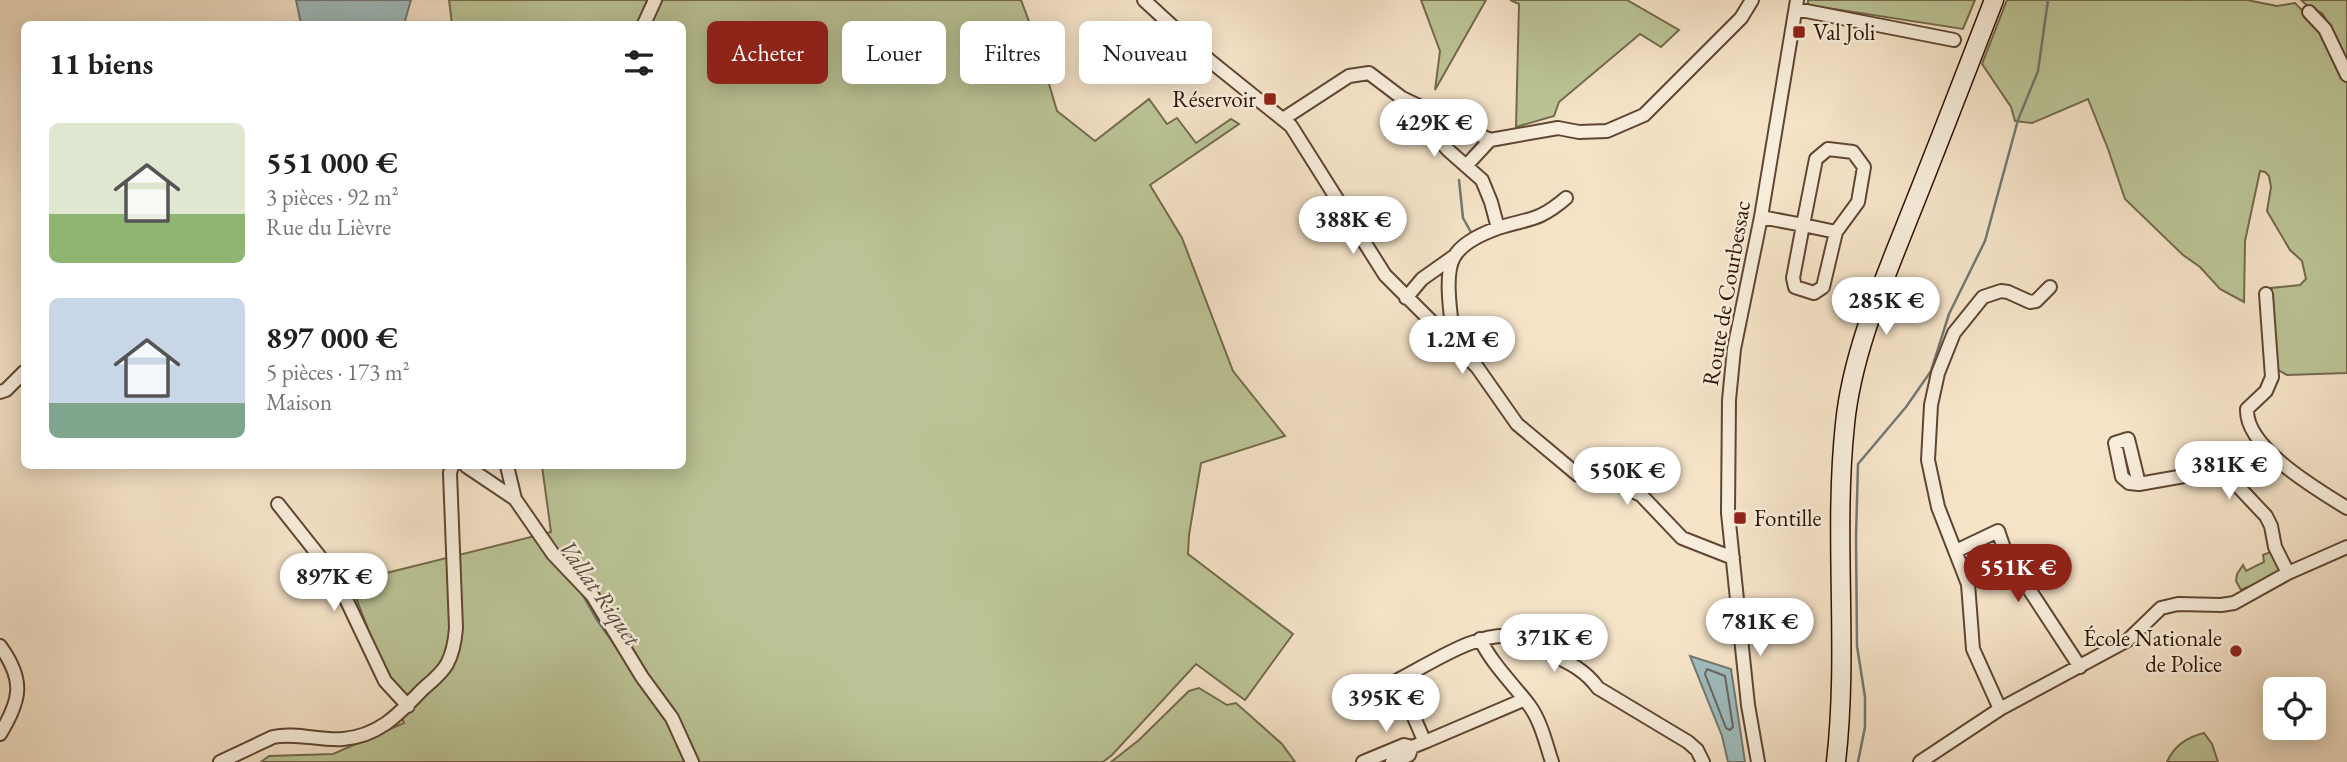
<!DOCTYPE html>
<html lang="fr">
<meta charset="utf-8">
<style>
:root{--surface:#fff;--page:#f2f2f2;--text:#202124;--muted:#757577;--accent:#8f2418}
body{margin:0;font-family:"EB Garamond",serif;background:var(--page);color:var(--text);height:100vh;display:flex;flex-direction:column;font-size:26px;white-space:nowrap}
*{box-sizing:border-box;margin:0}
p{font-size:23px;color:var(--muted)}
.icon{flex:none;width:38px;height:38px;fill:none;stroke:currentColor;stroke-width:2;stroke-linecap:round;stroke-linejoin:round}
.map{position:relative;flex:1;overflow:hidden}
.panel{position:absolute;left:21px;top:21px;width:665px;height:448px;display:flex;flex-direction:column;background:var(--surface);border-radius:10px;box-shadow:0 4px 18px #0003}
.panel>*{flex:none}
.guide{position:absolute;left:707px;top:21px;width:665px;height:63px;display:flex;gap:14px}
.controls{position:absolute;left:2263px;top:677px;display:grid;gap:14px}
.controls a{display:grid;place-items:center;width:63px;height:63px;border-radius:10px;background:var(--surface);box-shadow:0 4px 18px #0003;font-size:35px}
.price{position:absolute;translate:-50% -60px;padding:0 16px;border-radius:24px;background:#fff;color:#222;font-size:23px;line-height:46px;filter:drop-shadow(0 2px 4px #0008)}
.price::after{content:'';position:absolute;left:50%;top:42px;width:21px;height:16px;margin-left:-10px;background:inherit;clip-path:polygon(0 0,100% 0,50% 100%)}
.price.active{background:var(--accent);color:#fff}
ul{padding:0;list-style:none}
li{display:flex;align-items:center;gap:21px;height:175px;padding:0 28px}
li span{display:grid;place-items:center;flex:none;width:196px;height:140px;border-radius:10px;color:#555}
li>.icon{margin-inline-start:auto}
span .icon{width:84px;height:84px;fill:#fffc;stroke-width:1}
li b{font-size:30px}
h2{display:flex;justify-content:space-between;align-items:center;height:84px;padding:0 28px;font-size:30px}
.chip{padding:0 24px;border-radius:10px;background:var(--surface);box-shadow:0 4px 18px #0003;font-size:24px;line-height:63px}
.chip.active{background:var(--accent);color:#fff}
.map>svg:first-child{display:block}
.green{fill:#bbc496;stroke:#746a4b;stroke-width:2}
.water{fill:#9fbcbe;stroke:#727872;stroke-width:2}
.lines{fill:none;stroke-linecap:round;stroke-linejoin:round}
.shore{stroke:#66665f;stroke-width:2}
.stream{stroke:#727872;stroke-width:2.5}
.street-casing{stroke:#604632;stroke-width:16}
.secondary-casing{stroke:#2e1100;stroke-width:21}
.street{stroke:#f8eddb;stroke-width:12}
.secondary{stroke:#f8eddb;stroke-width:18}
.poi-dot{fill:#8f2418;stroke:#f8eddb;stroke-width:2.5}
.labels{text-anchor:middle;stroke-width:5;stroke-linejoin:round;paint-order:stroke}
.poi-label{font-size:23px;fill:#2e1100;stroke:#f8eddb;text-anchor:start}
.street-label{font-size:23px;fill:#2e1100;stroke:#f8eddb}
.water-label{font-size:24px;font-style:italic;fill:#564d42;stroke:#f8eddb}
</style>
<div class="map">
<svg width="2347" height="762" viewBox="0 0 2347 762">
<rect width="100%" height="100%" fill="#f5e3c8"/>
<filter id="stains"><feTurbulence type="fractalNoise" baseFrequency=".00286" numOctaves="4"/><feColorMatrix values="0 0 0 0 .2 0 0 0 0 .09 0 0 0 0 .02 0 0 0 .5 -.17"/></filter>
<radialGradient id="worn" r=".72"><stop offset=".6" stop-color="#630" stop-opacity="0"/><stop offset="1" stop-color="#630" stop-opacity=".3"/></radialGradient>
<!-- green -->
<path class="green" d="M449,0H1021L1036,40L1057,111L1095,141L1149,99L1167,124L1177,118L1196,143L1231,119L1239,124L1150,185L1182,238L1233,371L1285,436L1201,463L1189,535L1188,554L1293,634L1245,700L1196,664L1112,755L1103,762H261L269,756L333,754L404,723L350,582L551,532L542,466H682V24H452Z
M1421,0H1486L1435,90L1440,51Z
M1510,0H1627L1679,30L1661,47L1640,34L1559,102L1554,116L1516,127L1519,4Z
M1808,0H1975L1963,29L1808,5Z
M2007,0H2247L2277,6L2295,3L2322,31L2347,78V373L2287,375L2276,369L2271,288L2300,285L2306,279L2302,261L2290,250L2267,211L2271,187L2269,176L2265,172L2260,171L2245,241L2244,302L2220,289L2200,267L2183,255L2125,199L2108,149L2088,99L2032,123L2015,121L2011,107L1982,64Z
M2301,0H2347V66C2339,49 2333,29 2322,13L2311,9Z
M2273,551L2282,572L2241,590L2236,581L2237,574L2243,565L2246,571L2264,562L2263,555Z
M1199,688L1227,705L1236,703L1282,744L1295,762H1111L1139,740L1189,691Z
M2204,733L2212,744L2218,762H2167C2174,746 2187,737 2204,733Z"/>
<!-- water -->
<path class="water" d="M296,0H411L404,24H301Z
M1690,656L1731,669L1745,762H1728L1722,736Z"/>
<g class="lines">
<!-- shore -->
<path class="shore" d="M1707,669L1725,676L1733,727L1730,730L1726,728L1705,674Z"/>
<!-- stream -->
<path class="stream" d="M1459,180L1463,218L1472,234
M555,565L581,592L597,620L620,652
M1858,762L1865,727V697L1857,646L1856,537L1858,464L1906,407L1931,371L1949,314L1985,241L2018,120L2038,71L2048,0"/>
<defs>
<path id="street" d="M1144,0L1209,60L1291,126L1385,275L1477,367L1517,424L1578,475L1618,484L1641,495L1682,538L1733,558
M1796,9L1954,40
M2309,12L2325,29L2347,75
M644,24L655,0
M1408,104L1448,150L1482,180L1491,202L1498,228
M1283,119L1349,76L1369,73L1402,98L1490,140L1558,128L1579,132L1607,131L1644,115L1741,18L1752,0
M1466,166L1490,140
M1761,217L1803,225L1816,159L1828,149L1853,152L1864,167L1858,202L1836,232L1803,225L1793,278L1795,287L1814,293L1823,287L1836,232
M2266,294L2272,377L2266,391L2247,409C2245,448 2318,490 2347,508
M1406,298L1422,279L1453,257
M1454,343C1452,322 1443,275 1454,257C1462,243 1484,233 1498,228C1529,218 1538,222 1566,198
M0,392L6,390L24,372
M466,466L515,499L553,554L592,595L642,677L672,718L692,762
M507,466L515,499
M2139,484L2129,483L2122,477L2115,443L2128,439L2139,484L2207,472L2218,473L2232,480L2266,516L2271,526L2275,547L2288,573
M278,504L335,576L385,681L408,706
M1956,551L1998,531L2006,554L2080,667
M1480,639C1492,664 1513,684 1529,705C1541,721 1546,744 1552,762
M0,646C25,680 21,700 0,734
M1523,700L1427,741L1423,738L1398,680C1432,663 1479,629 1518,637C1530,640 1540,648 1551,654C1570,663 1586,671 1598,688L1688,742L1697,750L1703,762
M2000,709L2128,640L2161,608L2178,604L2221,605L2234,603L2288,573L2347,547
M220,762L273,737C296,732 320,741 343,739C378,736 397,716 420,692C429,683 440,676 447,664C453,653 455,641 456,628L450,473L452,466
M1363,762L1404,745L1412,747L1427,741
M1392,762L1409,755L1412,747
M1758,762L1748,705L1728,513L1729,400L1734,349L1761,217L1797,0
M1920,762L2000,709L1973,649L1968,584L1938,507L1928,460L1931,405L1938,373L1954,333L1983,297L2001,291L2008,292L2030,302L2036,301L2050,287"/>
<path id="secondary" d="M1836,762C1849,650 1833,536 1845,424C1852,353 1883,283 1909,217C1938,145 1966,72 1994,0"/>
</defs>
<!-- street casing -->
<use href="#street" class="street-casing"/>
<!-- secondary casing -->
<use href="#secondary" class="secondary-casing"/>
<!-- street -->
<use href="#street" class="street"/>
<!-- secondary -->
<use href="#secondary" class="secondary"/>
</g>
<!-- markers -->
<g class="poi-dot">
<rect x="1792" y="25" width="14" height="14" rx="3.5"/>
<rect x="1263" y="92" width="14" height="14" rx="3.5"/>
<rect x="1733" y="511" width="14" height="14" rx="3.5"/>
<circle cx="2236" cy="651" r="7"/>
</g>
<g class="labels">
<!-- poi labels -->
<g class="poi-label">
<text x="1813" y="40">Val Joli</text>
<text x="1256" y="107" text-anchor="end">Réservoir</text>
<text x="1754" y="526">Fontille</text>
<text x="2222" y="646" text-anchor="end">École Nationale<tspan x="2222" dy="26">de Police</tspan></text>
</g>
<!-- street labels -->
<g class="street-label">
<text transform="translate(1726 293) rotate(-80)" y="8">Route de Courbessac</text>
</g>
<!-- water labels -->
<g class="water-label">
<text transform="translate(600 593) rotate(55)" y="8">Vallat Riquet</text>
</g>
</g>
<rect width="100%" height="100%" filter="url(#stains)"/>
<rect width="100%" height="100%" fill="url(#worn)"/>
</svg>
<div class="controls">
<a><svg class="icon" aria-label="locate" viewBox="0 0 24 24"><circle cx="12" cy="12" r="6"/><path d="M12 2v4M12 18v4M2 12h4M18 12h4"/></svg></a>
</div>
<b class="price" style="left:1434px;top:159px">429K €</b>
<b class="price" style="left:1353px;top:256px">388K €</b>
<b class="price" style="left:1886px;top:337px">285K €</b>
<b class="price" style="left:1462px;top:376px">1.2M €</b>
<b class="price" style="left:2229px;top:501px">381K €</b>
<b class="price" style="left:1627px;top:507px">550K €</b>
<b class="price active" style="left:2018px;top:604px">551K €</b>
<b class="price" style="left:334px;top:613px">897K €</b>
<b class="price" style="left:1760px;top:658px">781K €</b>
<b class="price" style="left:1554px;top:674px">371K €</b>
<b class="price" style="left:1386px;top:734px">395K €</b>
<div class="guide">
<a class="chip active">Acheter</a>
<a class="chip">Louer</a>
<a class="chip">Filtres</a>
<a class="chip">Nouveau</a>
</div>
<section class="panel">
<h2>11 biens<svg class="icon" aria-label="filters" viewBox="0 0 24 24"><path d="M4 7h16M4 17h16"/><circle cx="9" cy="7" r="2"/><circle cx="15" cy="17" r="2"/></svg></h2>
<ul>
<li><span style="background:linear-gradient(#dfe7d0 65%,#8fb573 0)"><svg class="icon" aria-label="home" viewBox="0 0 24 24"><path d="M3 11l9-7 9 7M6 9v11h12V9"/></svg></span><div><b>551 000 €</b><p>3 pièces · 92 m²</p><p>Rue du Lièvre</p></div></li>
<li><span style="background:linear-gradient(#c9d6e8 75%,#7fa58c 0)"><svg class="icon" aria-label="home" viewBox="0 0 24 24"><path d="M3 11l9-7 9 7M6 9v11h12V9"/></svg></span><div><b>897 000 €</b><p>5 pièces · 173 m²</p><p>Maison</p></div></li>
</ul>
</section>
</div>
